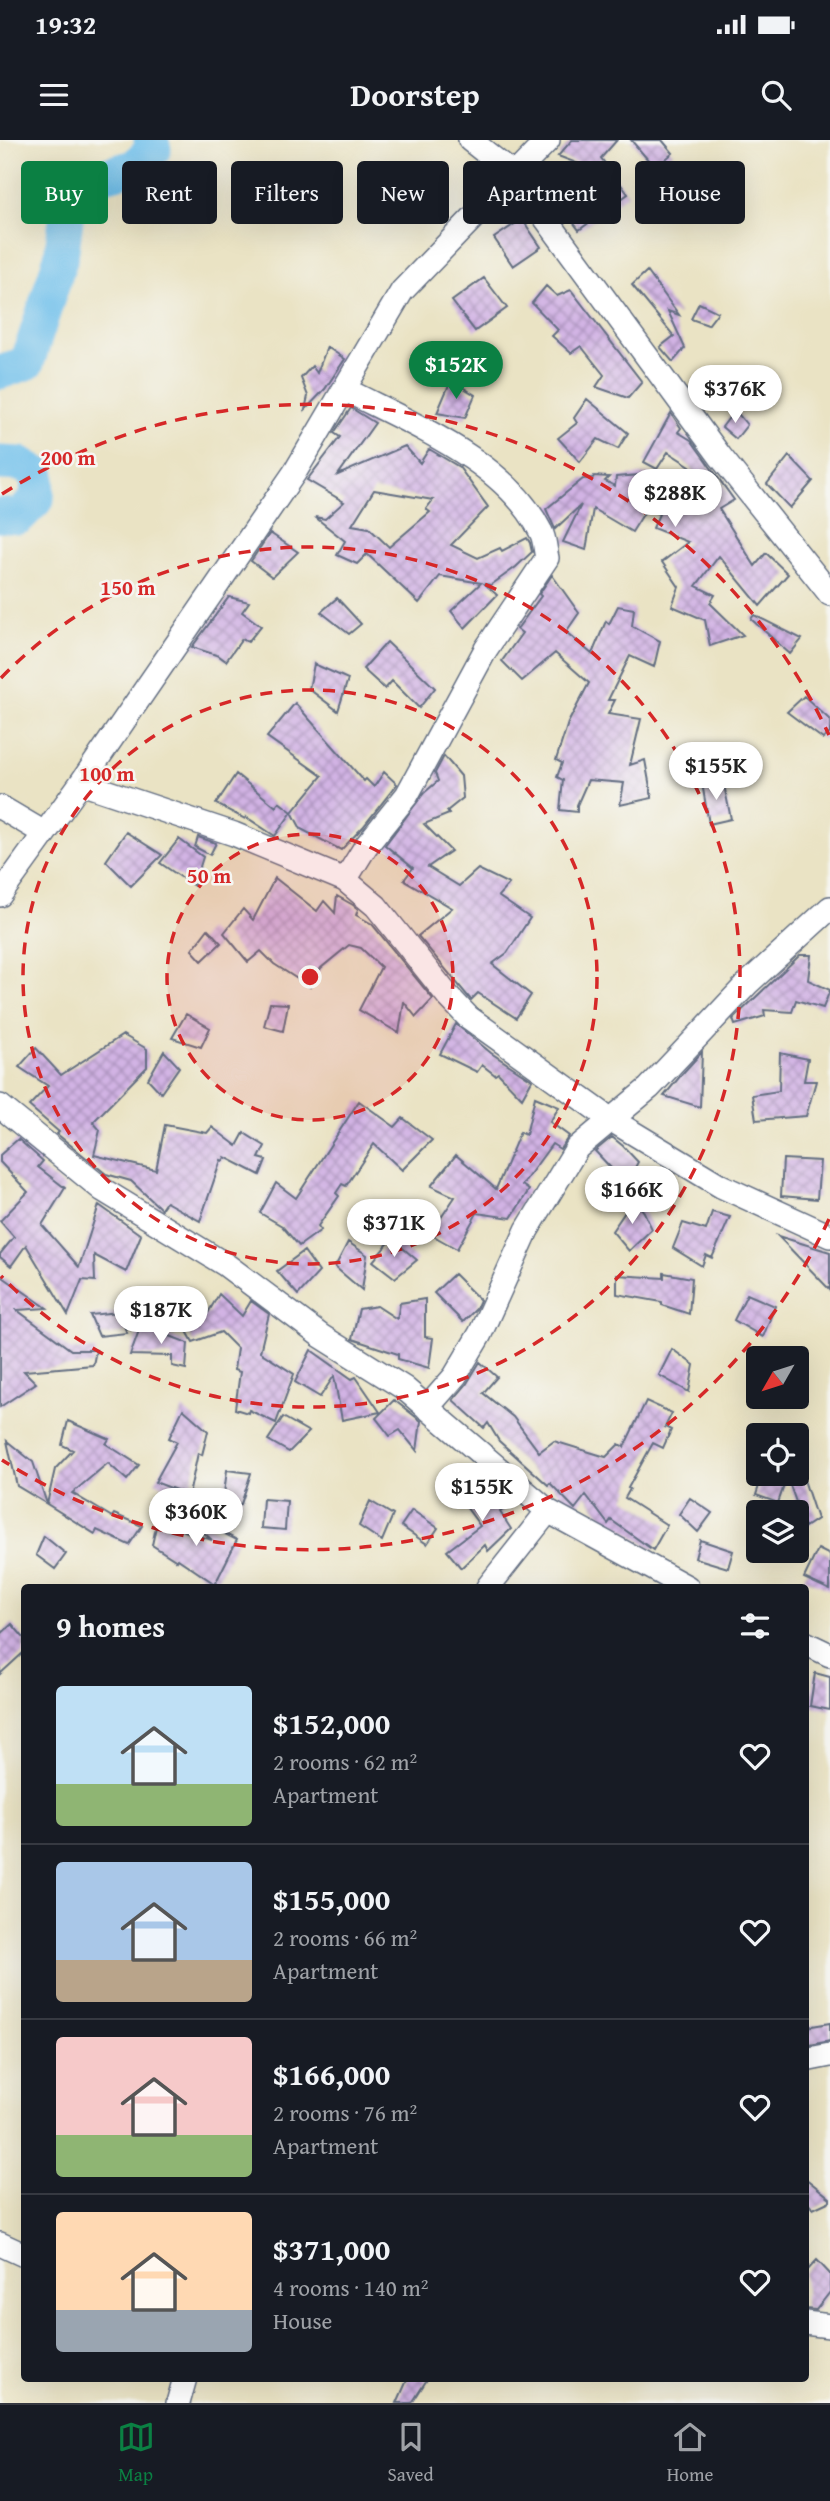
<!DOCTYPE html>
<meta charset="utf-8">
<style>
:root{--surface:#171b24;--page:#20242c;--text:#f1f3f6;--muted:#9ea1a6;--line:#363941;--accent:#0b8043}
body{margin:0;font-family:"Gentium Book Plus",serif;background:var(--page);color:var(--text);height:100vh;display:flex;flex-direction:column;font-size:26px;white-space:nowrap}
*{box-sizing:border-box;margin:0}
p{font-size:23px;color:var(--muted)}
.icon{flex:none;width:38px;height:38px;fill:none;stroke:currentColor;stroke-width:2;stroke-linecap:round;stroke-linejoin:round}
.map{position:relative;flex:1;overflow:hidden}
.panel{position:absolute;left:21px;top:1444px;width:788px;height:798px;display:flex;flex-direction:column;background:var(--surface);border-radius:7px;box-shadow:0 7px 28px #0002}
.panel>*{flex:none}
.hud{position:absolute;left:21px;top:21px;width:789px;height:63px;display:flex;gap:14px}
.needle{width:46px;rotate:231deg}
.controls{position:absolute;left:746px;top:1206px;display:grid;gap:14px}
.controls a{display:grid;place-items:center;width:63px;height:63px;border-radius:7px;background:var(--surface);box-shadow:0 7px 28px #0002;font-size:35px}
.price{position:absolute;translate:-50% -60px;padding:0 16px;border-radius:24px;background:#fff;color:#222;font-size:23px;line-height:46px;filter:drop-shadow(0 2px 4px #0008)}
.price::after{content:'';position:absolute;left:50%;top:42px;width:21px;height:16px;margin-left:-10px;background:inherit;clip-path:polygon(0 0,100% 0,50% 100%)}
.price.selected{background:var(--accent);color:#fff}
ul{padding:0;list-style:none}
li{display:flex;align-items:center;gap:21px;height:175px;padding:0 35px}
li+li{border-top:2px solid var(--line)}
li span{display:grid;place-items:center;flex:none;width:196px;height:140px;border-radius:7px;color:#555}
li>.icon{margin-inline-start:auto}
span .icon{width:84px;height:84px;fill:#fffc;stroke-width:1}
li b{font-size:30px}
h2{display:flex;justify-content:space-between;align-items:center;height:84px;padding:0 35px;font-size:30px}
.pill{padding:0 24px;border-radius:7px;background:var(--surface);box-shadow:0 7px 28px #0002;font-size:24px;line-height:63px}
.pill.selected{background:var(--accent);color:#fff}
.status{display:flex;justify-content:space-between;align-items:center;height:49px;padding:0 35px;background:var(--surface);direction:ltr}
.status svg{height:19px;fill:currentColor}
header{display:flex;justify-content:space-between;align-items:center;height:91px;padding:0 35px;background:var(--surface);font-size:32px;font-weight:700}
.menu{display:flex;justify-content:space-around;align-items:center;height:98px;border-top:2px solid var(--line);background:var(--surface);font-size:19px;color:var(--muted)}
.menu a{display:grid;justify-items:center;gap:4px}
.menu .selected{color:var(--accent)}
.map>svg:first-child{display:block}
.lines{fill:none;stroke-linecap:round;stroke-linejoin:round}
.river{stroke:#70c0eb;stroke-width:35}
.building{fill:url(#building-cross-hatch);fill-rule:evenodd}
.minor-casing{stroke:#636e82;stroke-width:26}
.minor{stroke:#fff;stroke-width:23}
.ring{fill:none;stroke:#d62828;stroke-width:3.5;stroke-dasharray:12 9}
.centre{fill:#d62828;stroke:#f6f6f2;stroke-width:3.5}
.ring-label{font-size:21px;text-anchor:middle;font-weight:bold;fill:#d62828;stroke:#f6f6f2;stroke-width:5;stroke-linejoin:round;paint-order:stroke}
</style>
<div class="status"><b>19:32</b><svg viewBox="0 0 49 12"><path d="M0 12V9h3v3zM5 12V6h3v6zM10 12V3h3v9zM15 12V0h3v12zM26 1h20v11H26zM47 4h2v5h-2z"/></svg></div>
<header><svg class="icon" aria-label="menu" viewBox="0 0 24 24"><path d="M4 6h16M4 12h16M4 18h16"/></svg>Doorstep<svg class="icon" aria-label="search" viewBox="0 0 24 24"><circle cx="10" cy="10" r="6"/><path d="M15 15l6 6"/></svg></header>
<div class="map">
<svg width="830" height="2263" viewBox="0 0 830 2263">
<defs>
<pattern id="building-cross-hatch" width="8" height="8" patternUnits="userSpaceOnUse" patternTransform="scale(1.75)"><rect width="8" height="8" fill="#d2b3e4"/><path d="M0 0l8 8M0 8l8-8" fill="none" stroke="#aa92bc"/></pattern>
</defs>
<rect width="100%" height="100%" fill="#f6f6f2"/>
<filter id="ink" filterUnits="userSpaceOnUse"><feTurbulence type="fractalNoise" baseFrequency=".0143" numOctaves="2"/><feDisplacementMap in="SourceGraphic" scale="14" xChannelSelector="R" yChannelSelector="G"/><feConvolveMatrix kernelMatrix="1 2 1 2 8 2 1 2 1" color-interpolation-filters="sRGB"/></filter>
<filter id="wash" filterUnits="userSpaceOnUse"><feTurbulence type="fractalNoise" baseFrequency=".00686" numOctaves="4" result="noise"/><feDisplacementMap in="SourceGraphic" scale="28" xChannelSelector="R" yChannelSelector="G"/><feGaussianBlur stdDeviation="1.57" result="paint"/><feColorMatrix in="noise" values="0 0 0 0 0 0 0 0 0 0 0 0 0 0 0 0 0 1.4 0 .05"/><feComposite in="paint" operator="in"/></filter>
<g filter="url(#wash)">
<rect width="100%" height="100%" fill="#eae3c4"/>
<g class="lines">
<!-- river -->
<path class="river" d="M0,232L27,223L61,117L69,57L94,38L134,27L154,9L151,0
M0,323L21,324L38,334L37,359L19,377L0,375"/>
</g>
<g id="blocks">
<!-- building -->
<path class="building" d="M572,0H617L601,18L628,54L579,90L556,59L595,30L558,16Z
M631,0H662L673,13L655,28Z
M512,64H518L525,74L513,83L503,71Z
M522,79L541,107L513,126L494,98Z
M647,131L679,175L668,171L685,208L673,222L660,207L674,196L632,145Z
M484,138L507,168L475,191L452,161Z
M546,146L557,156L571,150L642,242L628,258L596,247L604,235L581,206L571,213L552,196L558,190L532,163Z
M699,163L718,172L708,185L691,179Z
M327,207L345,219L325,249L305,270L308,256L301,238L312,226L317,233Z
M451,240L475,255L465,278L437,273Z
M587,259L628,293L618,309L598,299L580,322L558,298L577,283L574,278Z
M351,268L375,283L338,335L405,306L420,323L429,309L459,327L488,367L451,405L478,418L500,408L502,411L527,398L530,403L532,412L516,427L491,445L485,444L497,455L465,488L451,471L481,443L440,436L419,463L367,414L357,424L337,415L345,401L315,377L325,379L344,362L307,340L340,297L334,293ZM374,350L433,360L426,369L430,372L389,407L369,388L352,385Z
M735,270L747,285L736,299L722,287Z
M671,273L681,288L678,292L691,300L734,360L719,369L755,426L766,413L788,434L760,466L719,416L696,446L715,455L710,463L743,495L710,506L705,480L672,466L679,447L662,422L688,402L653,388L659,374L647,368L632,392L593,369L586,410L563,402L581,365L555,389L546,369L583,339L593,338L594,336L609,337L605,341L615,346L616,337L653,334L648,342L666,352L662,360L689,369L709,353L690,326L668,312L657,329L644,322Z
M789,316L813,341L790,368L767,344Z
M270,393L298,412L272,437L251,421Z
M552,435L579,473L566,492L592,514L606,481L609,484L618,466L634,469L632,486L660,501L654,527L630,516L608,560H615L608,574L641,579L630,625L645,620L652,658L620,665L624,643L588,640L577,665V672L560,670L563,640L557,637L562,623L556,620L568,583L589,543L555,513L522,541L502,521L522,493L517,489L541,456L539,454Z
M229,457L249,462L242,472L261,486L248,502L242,499L226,521L219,516L192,507Z
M337,458L361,484L349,494L321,472Z
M754,475L802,499L790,514L751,479Z
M387,502L435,548L419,568L392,541L385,549L363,529Z
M314,524L348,539L338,571L309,549Z
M804,556L830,580V593L823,599L787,572Z
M295,563L364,641L366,639L374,647L384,632L397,644L363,687L341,710L301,689L292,672L322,636L267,597Z
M444,616L461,636L463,658L447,671L449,674L424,684L451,711L428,727L459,746L478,729L509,744L498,756L530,778L507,813L492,824L531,855L516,878L478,853L471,860L418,796L452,768L404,740L413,728L385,705L424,653L438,641L435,633Z
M236,634L276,667L279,662L292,672L275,696L246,677L245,679L216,664Z
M723,640L731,679L709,684L702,643Z
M126,692L162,715L131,746L106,721Z
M198,697L216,703L210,715L195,707Z
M179,699L203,717L194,746L160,723Z
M275,738L317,771L324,761L335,773L337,756L353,765L358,769L356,775L372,784L433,859L416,877L404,862L399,893L359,870L381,827L361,808L349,805L321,828L310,847L274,824L261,811L248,822L224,793L243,769L253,780Z
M208,789L221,803L202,821L192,810Z
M800,815H811L808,840L830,850L823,868L796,860L792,872L764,870L765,876L735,885L733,879Z
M270,863L288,864L283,891L264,886Z
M186,874L210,888L201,907L172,898Z
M456,884L491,913L532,940L522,958L498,933L495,935L482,925L477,932L440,914Z
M123,895L147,909V927L93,982L100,990L94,1015L156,1030L165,985L207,993L212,987L237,1006L244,993L265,1006L259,1018L266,1020L260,1035L225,1017L223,1021L221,1020L200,1081L166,1062L161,1069L131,1041L106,1034L57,994L59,992L29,966L48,946L19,927L36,908L61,935Z
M164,911L179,927L161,953L148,939Z
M702,912L700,967L664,956L682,934Z
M780,913L808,919L804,941H816L806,976L756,980L752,955L779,951Z
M535,957L559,967L550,982L569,996L560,1009L552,1004L522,1045L529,1050L511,1078L477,1073L457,1109L430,1094L455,1057L431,1046L456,1015L496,1049L520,992L526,995Z
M359,961L395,987L403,978L432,1000L402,1030L374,1004L346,1046L342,1044L336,1053L339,1056L318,1086L321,1090L299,1106L282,1086L260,1073L276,1043L296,1058Z
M612,997L623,1006L638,1022L626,1044L595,1011Z
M18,999L43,1021L38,1027L65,1048L42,1085L79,1127L99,1065L141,1095L126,1132L94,1115L95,1141L82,1140L68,1175L26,1105L11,1126L0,1117V1114L14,1097L0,1081L28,1052L0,1022V1015Z
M783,1019L820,1021L817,1059L781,1056Z
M634,1059L644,1072L652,1089L629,1111L612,1091Z
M712,1072L730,1077L712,1118L706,1115L702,1126L673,1108L683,1083L706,1090Z
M778,1096L830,1112V1150Z
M392,1099L417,1120L395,1138L373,1121Z
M348,1102L367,1115L362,1150L335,1127Z
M304,1111L319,1132L298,1155L277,1131Z
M664,1133L692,1138L689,1174L662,1165V1162L617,1154V1135L664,1138Z
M454,1134L480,1160L476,1169L463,1182L434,1153Z
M0,1135L47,1168L17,1170L71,1210H96L93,1225L24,1231L36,1243L0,1267Z
M219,1154L242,1176L251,1161L269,1174L260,1212L294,1234L276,1283L249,1270L248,1273L235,1269L240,1232L234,1230L237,1208L221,1192L193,1202L183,1184L208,1173Z
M747,1154L775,1166L763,1197L734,1180Z
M425,1159V1197L433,1198L429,1228L398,1219V1214L352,1199L359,1169L377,1166L397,1179L400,1163Z
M118,1172L127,1193L99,1196L90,1175Z
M141,1185L188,1203L186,1229L172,1226V1216L130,1215Z
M672,1209L694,1225L689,1252L659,1235Z
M311,1210L352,1239L356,1237L380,1272L342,1280L334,1236L320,1257L295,1242Z
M480,1222L497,1237L483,1253L513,1277L539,1312L554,1301L606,1317L619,1304L624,1307L646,1261L672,1273L665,1287L671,1290L663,1308L653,1303L628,1348L630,1349L625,1358L667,1385L653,1410L611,1380L608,1384L586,1355L575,1369L550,1343L548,1345L499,1301L488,1283L484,1288L453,1260L466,1245Z
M394,1260L421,1281L417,1311L400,1290L390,1296L376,1278Z
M183,1269L208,1291L202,1315L198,1313L189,1355L155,1342L177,1302L169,1298Z
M283,1277L309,1292L289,1312L268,1300Z
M68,1281L109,1299L106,1304L139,1325L127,1340L108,1323L72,1353L112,1377L114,1374L142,1386L129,1405L97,1390L95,1394L47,1364L55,1329L73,1310L62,1305Z
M7,1301L33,1322L47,1364L17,1346Z
M227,1330L251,1333L241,1364L223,1361Z
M763,1334H802L817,1379L805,1387L787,1337L778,1363L756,1355Z
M493,1344L508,1366L500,1372L511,1389L488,1411L485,1405L461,1428L447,1411L480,1386L458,1356Z
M690,1358L712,1373L698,1392L679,1374Z
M263,1359L287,1361L285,1390L261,1388Z
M370,1361L393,1375L382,1401L359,1386Z
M412,1370L438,1388L427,1404L401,1386Z
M196,1379L237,1400L215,1444L178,1419L177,1421L152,1405L157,1382L212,1400L193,1383Z
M44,1396L66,1414L55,1429L36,1415Z
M700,1400L733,1411L728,1428L695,1418Z
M818,1409L830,1415V1450L804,1438Z
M12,1484L24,1498V1512L0,1534V1495Z
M815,1533L830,1537V1570L810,1566Z
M830,1883V1901L805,1906L806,1887Z
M805,2038L830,2058V2061L813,2069L805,2060Z
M817,2120L830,2134V2152L816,2170L805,2169V2133Z
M408,2238H428L412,2263H397Z"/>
</g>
</g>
<g filter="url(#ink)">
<use href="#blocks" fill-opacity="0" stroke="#636e82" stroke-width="2"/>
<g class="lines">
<defs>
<path id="minor" d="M470,0L513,34L720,316L830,454
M344,249C411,284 506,321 541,392C545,399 545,410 547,418L486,509L407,655L366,706L345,740
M81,643L234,694L345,740L376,766L448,856L468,877L610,979L721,1046L830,1096
M0,667L44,693
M0,755L81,643L295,332L402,151L548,0
M0,966L103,1050L226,1125L321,1196L404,1248L548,1371L687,1447
M427,1268L455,1236L480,1194L527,1090L577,1008L649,948L747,844L830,768
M488,1447L548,1371
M805,1503L830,1515
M805,1920L830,1915
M0,2104L24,2115
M805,2183L830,2186
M178,2263L185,2238"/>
</defs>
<!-- minor casing -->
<use href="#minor" class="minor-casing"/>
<!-- minor -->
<use href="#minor" class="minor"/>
</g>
</g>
<!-- distance rings -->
<circle cx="310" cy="837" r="143" fill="#d62828" fill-opacity=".12"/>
<g class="ring">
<circle cx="310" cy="837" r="143"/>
<circle cx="310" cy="837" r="287"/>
<path d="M1 538A430 430 0 1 1 1 1136"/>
<path d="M829 1079A573 573 0 0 1 2 1320M2 354A573 573 0 0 1 829 595"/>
</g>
<circle cx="310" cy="837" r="10" class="centre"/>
<g class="ring-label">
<text x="68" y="325">200 m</text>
<text x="128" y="455">150 m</text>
<text x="107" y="641">100 m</text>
<text x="209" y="743">50 m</text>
</g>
</svg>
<div class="controls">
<a><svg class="needle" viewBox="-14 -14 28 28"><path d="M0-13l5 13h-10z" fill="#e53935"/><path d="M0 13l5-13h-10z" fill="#9ea1a6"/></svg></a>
<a><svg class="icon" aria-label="locate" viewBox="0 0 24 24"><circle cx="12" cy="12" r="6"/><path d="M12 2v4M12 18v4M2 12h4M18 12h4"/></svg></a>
<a><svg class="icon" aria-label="layers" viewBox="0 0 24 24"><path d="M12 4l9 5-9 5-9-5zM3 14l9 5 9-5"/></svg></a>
</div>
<b class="price selected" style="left:456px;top:261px">$152K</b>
<b class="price" style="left:735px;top:285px">$376K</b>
<b class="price" style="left:675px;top:389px">$288K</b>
<b class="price" style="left:716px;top:662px">$155K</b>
<b class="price" style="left:632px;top:1086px">$166K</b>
<b class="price" style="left:394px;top:1119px">$371K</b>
<b class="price" style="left:161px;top:1206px">$187K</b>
<b class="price" style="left:482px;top:1383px">$155K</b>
<b class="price" style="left:196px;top:1408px">$360K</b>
<div class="hud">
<a class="pill selected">Buy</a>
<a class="pill">Rent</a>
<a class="pill">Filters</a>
<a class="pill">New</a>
<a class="pill">Apartment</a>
<a class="pill">House</a>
</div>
<section class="panel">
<h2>9 homes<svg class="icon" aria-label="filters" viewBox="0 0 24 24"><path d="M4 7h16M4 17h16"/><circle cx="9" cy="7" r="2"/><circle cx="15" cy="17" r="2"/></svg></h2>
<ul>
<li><span style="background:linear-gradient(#bfe0f5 70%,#8fb573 0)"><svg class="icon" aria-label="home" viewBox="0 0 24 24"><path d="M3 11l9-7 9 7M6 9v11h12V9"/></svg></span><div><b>$152,000</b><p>2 rooms · 62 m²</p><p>Apartment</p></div><svg class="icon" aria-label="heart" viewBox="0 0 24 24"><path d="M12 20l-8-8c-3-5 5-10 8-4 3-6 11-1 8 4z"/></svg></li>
<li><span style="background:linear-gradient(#a9c7e8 70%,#b9a48a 0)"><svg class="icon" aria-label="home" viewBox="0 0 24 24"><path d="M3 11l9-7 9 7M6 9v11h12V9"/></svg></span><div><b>$155,000</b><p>2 rooms · 66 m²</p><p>Apartment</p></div><svg class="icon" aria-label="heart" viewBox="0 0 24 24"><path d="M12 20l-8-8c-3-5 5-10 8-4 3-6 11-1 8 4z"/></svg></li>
<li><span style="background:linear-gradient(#f6c9c9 70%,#8fb573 0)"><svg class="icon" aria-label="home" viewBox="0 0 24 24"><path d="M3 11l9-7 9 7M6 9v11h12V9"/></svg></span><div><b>$166,000</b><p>2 rooms · 76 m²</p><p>Apartment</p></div><svg class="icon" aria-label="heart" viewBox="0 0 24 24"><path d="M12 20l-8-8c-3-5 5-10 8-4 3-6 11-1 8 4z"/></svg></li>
<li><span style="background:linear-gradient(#ffd9b3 70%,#9aa5b1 0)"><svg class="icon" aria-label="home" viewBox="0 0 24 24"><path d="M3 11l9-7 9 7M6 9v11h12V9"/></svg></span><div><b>$371,000</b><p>4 rooms · 140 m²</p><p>House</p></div><svg class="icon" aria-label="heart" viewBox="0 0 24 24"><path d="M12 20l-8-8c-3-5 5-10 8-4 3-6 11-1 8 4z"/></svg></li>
</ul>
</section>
</div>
<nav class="menu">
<a class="selected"><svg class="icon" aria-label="map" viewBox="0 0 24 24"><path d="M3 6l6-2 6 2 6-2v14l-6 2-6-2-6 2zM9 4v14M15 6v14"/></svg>Map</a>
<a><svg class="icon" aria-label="saved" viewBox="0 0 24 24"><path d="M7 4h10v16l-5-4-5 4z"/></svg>Saved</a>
<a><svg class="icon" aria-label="home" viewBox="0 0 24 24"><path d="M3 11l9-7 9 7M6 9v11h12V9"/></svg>Home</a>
</nav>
